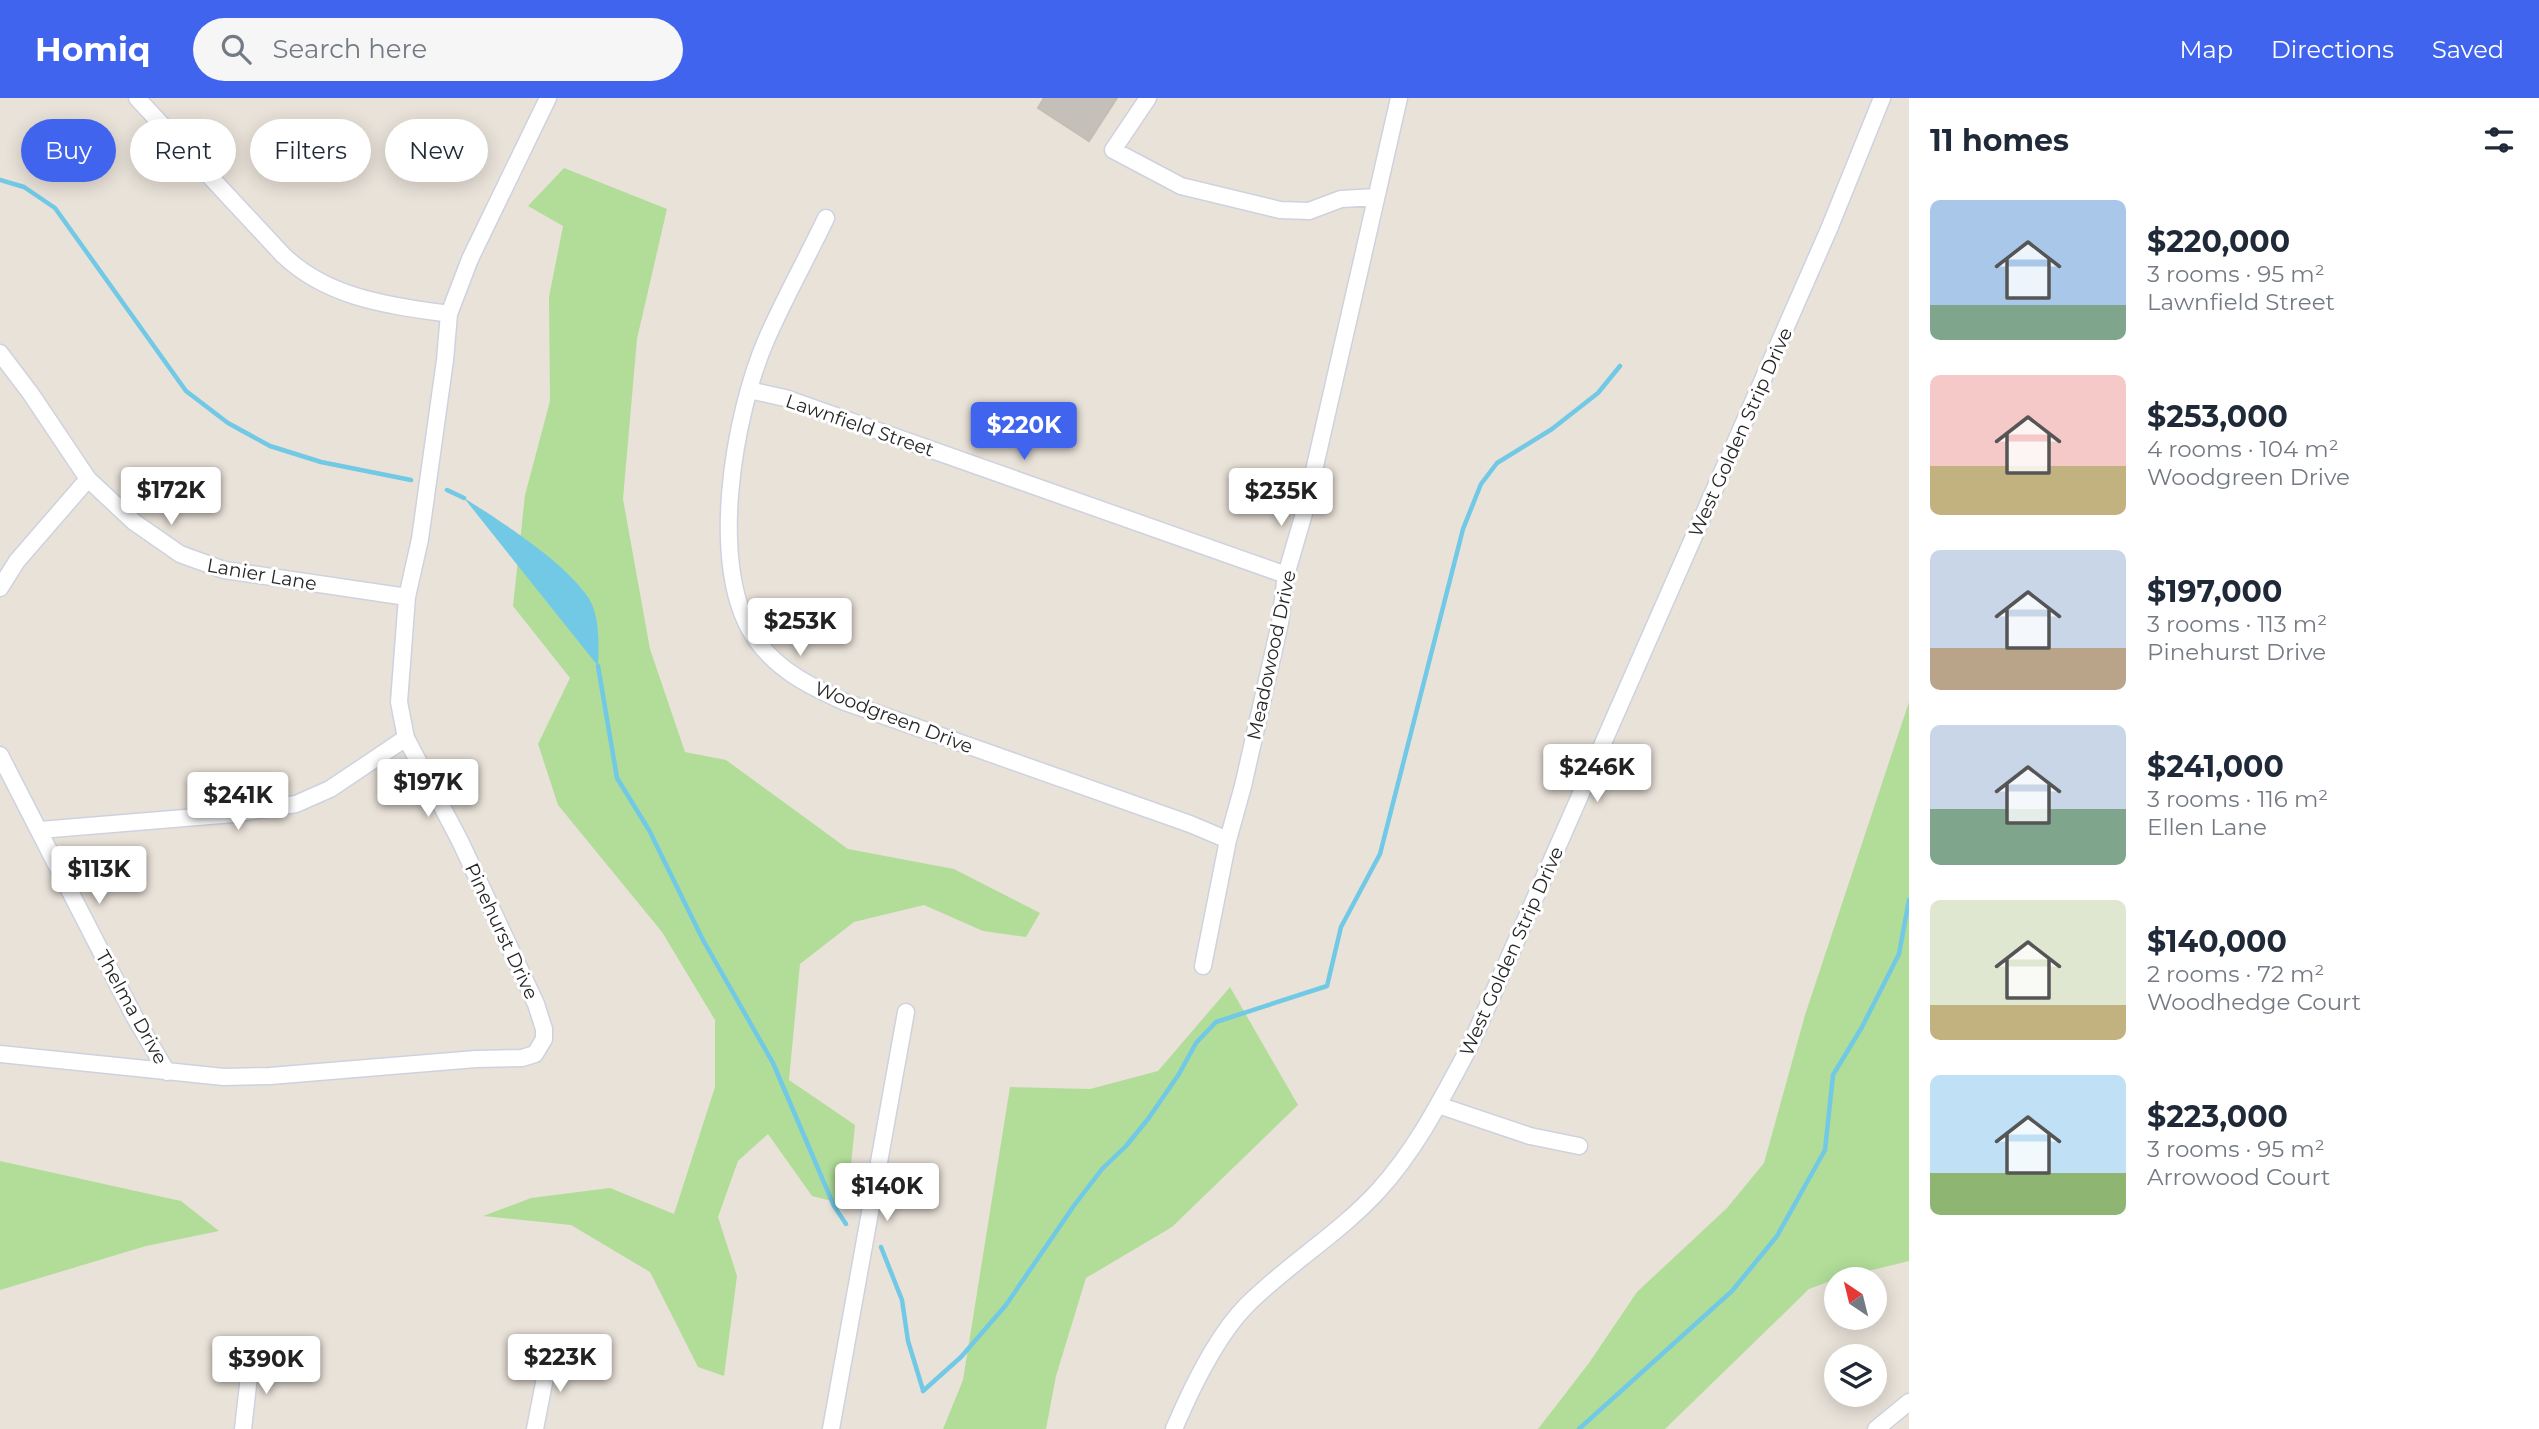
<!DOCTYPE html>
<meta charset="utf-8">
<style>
:root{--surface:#fff;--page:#f6f6f7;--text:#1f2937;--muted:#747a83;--accent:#4064ee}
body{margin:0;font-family:Montserrat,sans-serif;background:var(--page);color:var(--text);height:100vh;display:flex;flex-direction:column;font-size:26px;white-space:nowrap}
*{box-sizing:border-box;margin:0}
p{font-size:23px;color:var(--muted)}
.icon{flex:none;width:38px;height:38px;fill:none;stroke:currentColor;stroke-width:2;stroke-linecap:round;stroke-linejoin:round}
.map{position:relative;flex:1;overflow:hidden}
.panel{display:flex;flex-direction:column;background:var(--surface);width:630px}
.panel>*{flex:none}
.hud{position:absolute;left:21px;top:21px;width:665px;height:63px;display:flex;gap:14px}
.needle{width:46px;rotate:325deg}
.buttons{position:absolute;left:1824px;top:1169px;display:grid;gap:14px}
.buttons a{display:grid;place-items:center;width:63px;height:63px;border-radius:50%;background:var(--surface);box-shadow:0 4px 18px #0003;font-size:35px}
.price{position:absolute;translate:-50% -60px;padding:0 16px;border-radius:7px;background:#fff;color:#222;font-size:23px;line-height:46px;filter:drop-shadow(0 2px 4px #0008)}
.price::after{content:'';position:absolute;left:50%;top:42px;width:21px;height:16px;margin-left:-10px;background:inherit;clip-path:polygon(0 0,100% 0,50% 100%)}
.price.active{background:var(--accent);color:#fff}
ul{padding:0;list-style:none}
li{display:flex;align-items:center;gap:21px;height:175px;padding:0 21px}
li span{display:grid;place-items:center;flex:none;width:196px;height:140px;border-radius:10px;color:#555}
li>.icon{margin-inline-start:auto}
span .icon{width:84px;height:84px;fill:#fffc;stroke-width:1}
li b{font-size:30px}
h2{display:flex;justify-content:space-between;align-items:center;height:84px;padding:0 21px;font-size:30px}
.tag{padding:0 24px;border-radius:32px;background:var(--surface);box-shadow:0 4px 18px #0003;font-size:24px;line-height:63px}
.tag.active{background:var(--accent);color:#fff}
header{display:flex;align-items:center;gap:42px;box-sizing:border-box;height:98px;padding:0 35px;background:var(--accent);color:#fff}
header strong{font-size:33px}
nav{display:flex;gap:38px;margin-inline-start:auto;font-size:24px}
.search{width:490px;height:63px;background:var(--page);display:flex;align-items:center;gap:18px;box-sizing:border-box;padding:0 24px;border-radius:38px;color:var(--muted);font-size:26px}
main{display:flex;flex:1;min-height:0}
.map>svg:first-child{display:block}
.green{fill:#b1dd98}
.water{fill:#71c9e6}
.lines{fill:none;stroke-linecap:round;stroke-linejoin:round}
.stream{stroke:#71c9e6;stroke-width:4.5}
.building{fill:#c4bfb9;stroke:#c4bdb3;stroke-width:2}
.minor-casing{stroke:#ced2df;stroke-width:19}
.minor{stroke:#fff;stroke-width:16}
.labels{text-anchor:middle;stroke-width:6;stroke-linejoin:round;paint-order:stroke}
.street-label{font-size:19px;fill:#272727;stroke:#fff}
</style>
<header>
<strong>Homiq</strong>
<div class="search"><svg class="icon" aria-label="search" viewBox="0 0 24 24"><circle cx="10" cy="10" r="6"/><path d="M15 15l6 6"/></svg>Search here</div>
<nav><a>Map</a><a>Directions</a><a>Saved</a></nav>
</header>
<main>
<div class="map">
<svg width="1909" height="1331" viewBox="0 0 1909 1331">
<rect width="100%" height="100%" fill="#e9e2d9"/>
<!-- green -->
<path class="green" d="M564,70L667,111L637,241L623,401L650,551L685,654L726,662L848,751L954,771L1040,815L1026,839L983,833L924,807L854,824L800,866L789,982L855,1027L847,1107L812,1098L768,1036L738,1063L718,1119L737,1178L724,1278L698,1269L650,1174L571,1127L483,1118L531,1100L610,1090L674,1116L715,989V922L662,834L558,707L538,646L570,580L513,508L525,397L550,303L549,199L563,128L528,108Z
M1909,604V1163L1836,1181L1809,1191L1665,1331H1538L1589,1265L1637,1194L1727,1110L1764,1065L1805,917Z
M1230,889L1298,1007L1172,1129L1086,1180L1056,1278L1046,1331H943L963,1282L1010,989L1090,991L1158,973Z
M0,1063L181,1103L219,1133L146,1148L0,1192Z"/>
<!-- water -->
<path class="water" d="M464,400C499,422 565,464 588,499C600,517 599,547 598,568Z"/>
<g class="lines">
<!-- stream -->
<path class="stream" d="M0,82L24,89L55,110L186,293L228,325L270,348L321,364L411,382
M447,392L464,400
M598,568L617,680L649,732L703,842L773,965L834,1108L846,1126
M881,1149L902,1202L908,1243L923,1292
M923,1293L961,1259L1006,1207L1073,1109L1102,1071L1126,1048L1148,1021L1179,976L1196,945L1216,924L1327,888L1341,829L1380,756L1463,431L1481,386L1497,365L1552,331L1598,295L1620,268
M1579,1331L1732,1193L1777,1138L1825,1052L1833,977L1862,929L1899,856L1909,802"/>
</g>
<!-- building -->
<path class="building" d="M1044,0H1117L1089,43L1038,10Z"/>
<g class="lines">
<defs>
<path id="minor" d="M137,0L283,157C329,201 389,207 449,216
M1148,0L1113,52L1181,88L1280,112L1309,113L1341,101L1376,99
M826,120C807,160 785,199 767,240C734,315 705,475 758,544C780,574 812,589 845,604L1190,726L1228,742
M0,255L31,296L88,381L134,424L180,456L224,472L407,499
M749,292L785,300L1286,477
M0,490L17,463L88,381
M0,657L134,918L167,974
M40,732L233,716L296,706L330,691L406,640
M1203,868L1228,742L1243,688L1280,525L1286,477L1305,412L1399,0
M0,956L224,979L270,978L476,961L522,960L535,956L544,941V931L536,906L460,743L406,640L399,604L407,499L420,441L445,262L449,216L470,161L548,0
M1438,1007L1530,1038L1579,1048
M243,1331L251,1261
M535,1331L550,1254
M831,1331L906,914
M1174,1331C1191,1291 1216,1238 1247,1207C1288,1166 1340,1135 1379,1092C1418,1049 1443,998 1470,948L1829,131L1882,0
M1876,1331L1909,1304"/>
</defs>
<!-- minor casing -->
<use href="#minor" class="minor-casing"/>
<!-- minor -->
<use href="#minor" class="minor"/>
</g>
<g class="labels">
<!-- street labels -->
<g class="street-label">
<text transform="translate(860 327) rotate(19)" y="7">Lawnfield Street</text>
<text transform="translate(1740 334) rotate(-66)" y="7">West Golden Strip Drive</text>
<text transform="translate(262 476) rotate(10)" y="7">Lanier Lane</text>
<text transform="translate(1271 557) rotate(-78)" y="7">Meadowood Drive</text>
<text transform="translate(894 619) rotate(21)" y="7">Woodgreen Drive</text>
<text transform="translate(502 833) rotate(65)" y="7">Pinehurst Drive</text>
<text transform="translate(1511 853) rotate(-66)" y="7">West Golden Strip Drive</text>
<text transform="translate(132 909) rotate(61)" y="7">Thelma Drive</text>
</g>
</g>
</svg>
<div class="buttons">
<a><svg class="needle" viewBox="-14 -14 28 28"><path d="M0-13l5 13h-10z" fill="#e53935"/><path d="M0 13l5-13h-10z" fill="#747a83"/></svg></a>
<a><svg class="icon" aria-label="layers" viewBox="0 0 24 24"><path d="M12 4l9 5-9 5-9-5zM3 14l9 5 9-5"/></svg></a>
</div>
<b class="price active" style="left:1024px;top:364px">$220K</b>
<b class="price" style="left:171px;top:429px">$172K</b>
<b class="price" style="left:1281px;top:430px">$235K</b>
<b class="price" style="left:800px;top:560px">$253K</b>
<b class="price" style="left:1597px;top:706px">$246K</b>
<b class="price" style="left:428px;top:721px">$197K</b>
<b class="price" style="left:238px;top:734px">$241K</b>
<b class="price" style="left:99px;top:808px">$113K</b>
<b class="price" style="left:887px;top:1125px">$140K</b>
<b class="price" style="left:560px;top:1296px">$223K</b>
<b class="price" style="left:266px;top:1298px">$390K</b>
<div class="hud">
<a class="tag active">Buy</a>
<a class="tag">Rent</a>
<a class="tag">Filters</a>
<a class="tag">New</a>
</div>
</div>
<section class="panel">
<h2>11 homes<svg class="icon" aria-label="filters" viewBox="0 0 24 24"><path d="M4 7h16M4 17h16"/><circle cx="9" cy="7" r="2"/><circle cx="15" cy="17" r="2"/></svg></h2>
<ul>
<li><span style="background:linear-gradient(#a9c7e8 75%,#7fa58c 0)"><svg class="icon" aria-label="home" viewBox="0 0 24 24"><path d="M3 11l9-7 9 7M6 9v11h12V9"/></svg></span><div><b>$220,000</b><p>3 rooms · 95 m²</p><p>Lawnfield Street</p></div></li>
<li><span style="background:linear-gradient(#f6c9c9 65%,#c2b280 0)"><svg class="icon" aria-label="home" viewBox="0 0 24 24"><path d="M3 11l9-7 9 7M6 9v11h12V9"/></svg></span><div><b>$253,000</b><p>4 rooms · 104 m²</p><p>Woodgreen Drive</p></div></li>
<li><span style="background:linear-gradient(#c9d6e8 70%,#b9a48a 0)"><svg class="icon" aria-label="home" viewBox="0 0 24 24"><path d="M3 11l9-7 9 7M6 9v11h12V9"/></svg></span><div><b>$197,000</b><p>3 rooms · 113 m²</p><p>Pinehurst Drive</p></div></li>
<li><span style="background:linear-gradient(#c9d6e8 60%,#7fa58c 0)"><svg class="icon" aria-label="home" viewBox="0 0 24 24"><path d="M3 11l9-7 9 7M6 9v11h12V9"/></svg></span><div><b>$241,000</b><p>3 rooms · 116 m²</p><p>Ellen Lane</p></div></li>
<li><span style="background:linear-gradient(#dfe7d0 75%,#c2b280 0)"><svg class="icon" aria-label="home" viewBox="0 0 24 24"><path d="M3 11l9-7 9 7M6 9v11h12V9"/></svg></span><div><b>$140,000</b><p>2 rooms · 72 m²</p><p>Woodhedge Court</p></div></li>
<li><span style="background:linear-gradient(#bfe0f5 70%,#8fb573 0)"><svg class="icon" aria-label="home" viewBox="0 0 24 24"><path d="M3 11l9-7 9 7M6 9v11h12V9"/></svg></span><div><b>$223,000</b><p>3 rooms · 95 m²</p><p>Arrowood Court</p></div></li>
</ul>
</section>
</main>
